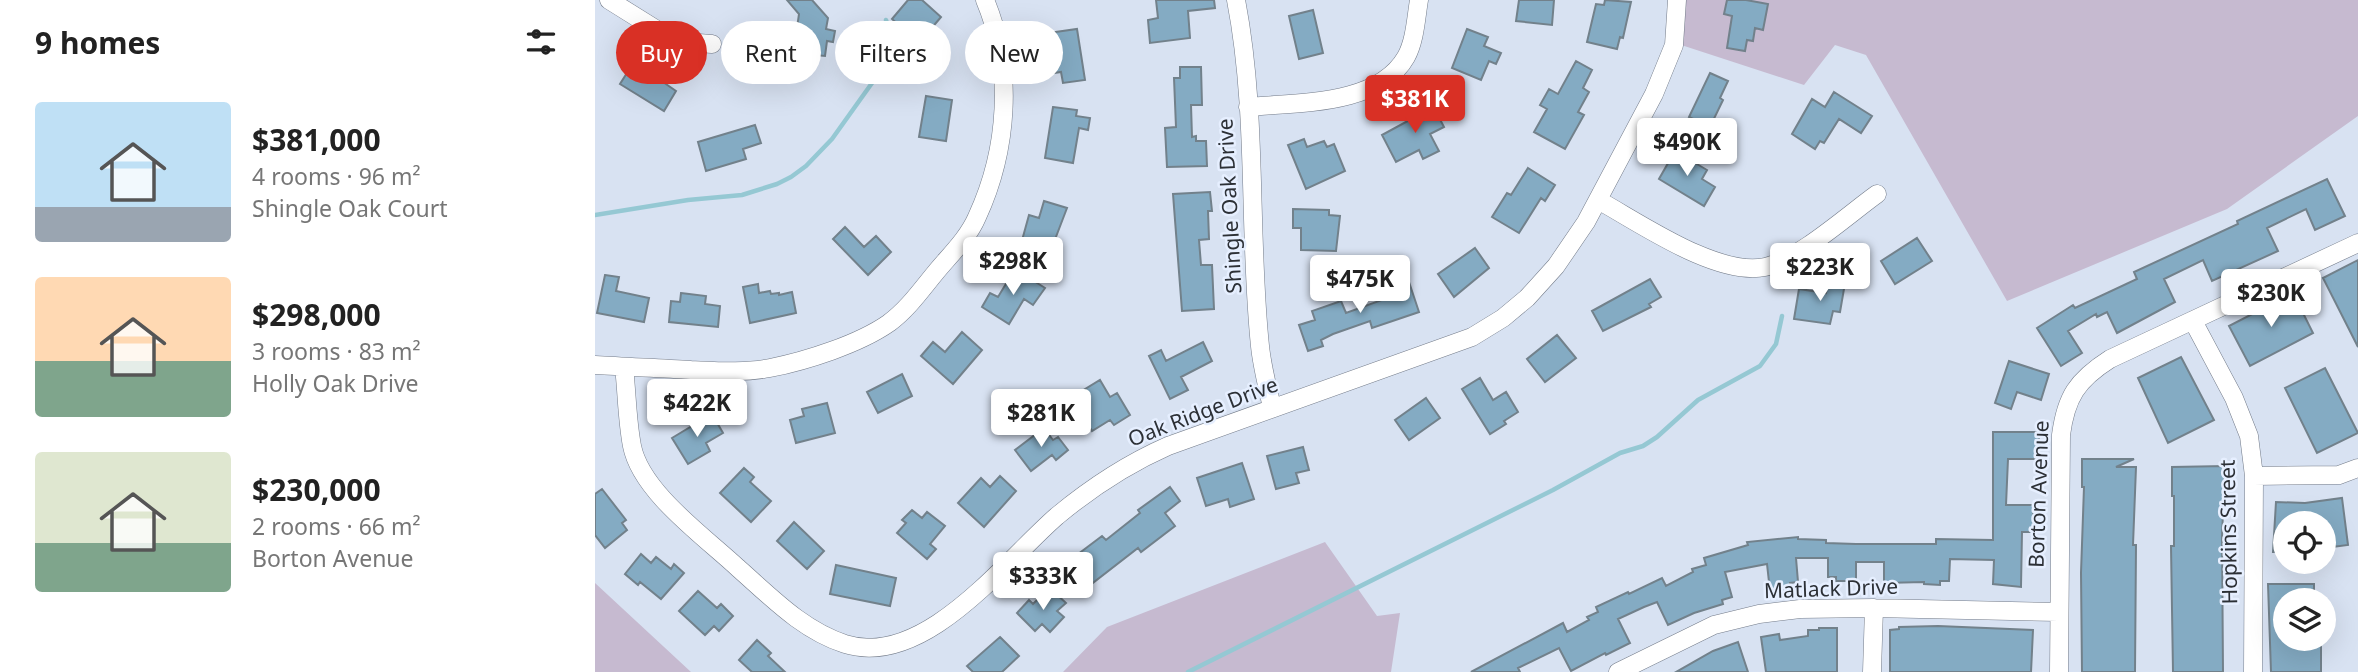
<!DOCTYPE html>
<meta charset="utf-8">
<style>
:root{--surface:#fff;--page:#f6f6f6;--text:#222;--muted:#767676;--accent:#d93025}
body{margin:0;font-family:"Noto Sans",sans-serif;background:var(--page);color:var(--text);height:100vh;display:flex;flex-direction:column;font-size:26px;white-space:nowrap}
*{box-sizing:border-box;margin:0}
p{font-size:23px;color:var(--muted)}
.icon{flex:none;width:38px;height:38px;fill:none;stroke:currentColor;stroke-width:2;stroke-linecap:round;stroke-linejoin:round}
.map{position:relative;flex:1;overflow:hidden}
.panel{display:flex;flex-direction:column;background:var(--surface);width:595px}
.panel>*{flex:none}
.banner{position:absolute;left:21px;top:21px;width:665px;height:63px;display:flex;gap:14px}
.tools{position:absolute;left:1678px;top:511px;display:grid;gap:14px}
.tools a{display:grid;place-items:center;width:63px;height:63px;border-radius:50%;background:var(--surface);box-shadow:0 7px 28px #0002;font-size:35px}
.price{position:absolute;translate:-50% -60px;padding:0 16px;border-radius:7px;background:#fff;color:#222;font-size:23px;line-height:46px;filter:drop-shadow(0 2px 4px #0008)}
.price::after{content:'';position:absolute;left:50%;top:42px;width:21px;height:16px;margin-left:-10px;background:inherit;clip-path:polygon(0 0,100% 0,50% 100%)}
.price.active{background:var(--accent);color:#fff}
ul{padding:0;list-style:none}
li{display:flex;align-items:center;gap:21px;height:175px;padding:0 35px}
li span{display:grid;place-items:center;flex:none;width:196px;height:140px;border-radius:7px;color:#555}
li>.icon{margin-inline-start:auto}
span .icon{width:84px;height:84px;fill:#fffc;stroke-width:1}
li b{font-size:30px}
h2{display:flex;justify-content:space-between;align-items:center;height:84px;padding:0 35px;font-size:30px}
.pill{padding:0 24px;border-radius:32px;background:var(--surface);box-shadow:0 7px 28px #0002;font-size:24px;line-height:63px}
.pill.active{background:var(--accent);color:#fff}
main{display:flex;flex:1;min-height:0}
.map>svg:first-child{display:block}
.green{fill:#c6bad0}
.lines{fill:none;stroke-linecap:round;stroke-linejoin:round}
.stream{stroke:#95c8d3;stroke-width:4.5}
.building{fill:#84abc3;stroke:#72818b;stroke-width:2}
.minor-casing{stroke:#737b89;stroke-width:19}
.minor{stroke:#fff;stroke-width:18}
.labels{text-anchor:middle;stroke-width:5;stroke-linejoin:round;paint-order:stroke}
.street-label{font-size:21px;fill:#2c3036;stroke:#e6efff}
</style>
<main>
<section class="panel">
<h2>9 homes<svg class="icon" aria-label="filters" viewBox="0 0 24 24"><path d="M4 7h16M4 17h16"/><circle cx="9" cy="7" r="2"/><circle cx="15" cy="17" r="2"/></svg></h2>
<ul>
<li><span style="background:linear-gradient(#bfe0f5 75%,#9aa5b1 0)"><svg class="icon" aria-label="home" viewBox="0 0 24 24"><path d="M3 11l9-7 9 7M6 9v11h12V9"/></svg></span><div><b>$381,000</b><p>4 rooms · 96 m²</p><p>Shingle Oak Court</p></div></li>
<li><span style="background:linear-gradient(#ffd9b3 60%,#7fa58c 0)"><svg class="icon" aria-label="home" viewBox="0 0 24 24"><path d="M3 11l9-7 9 7M6 9v11h12V9"/></svg></span><div><b>$298,000</b><p>3 rooms · 83 m²</p><p>Holly Oak Drive</p></div></li>
<li><span style="background:linear-gradient(#dfe7d0 65%,#7fa58c 0)"><svg class="icon" aria-label="home" viewBox="0 0 24 24"><path d="M3 11l9-7 9 7M6 9v11h12V9"/></svg></span><div><b>$230,000</b><p>2 rooms · 66 m²</p><p>Borton Avenue</p></div></li>
</ul>
</section>
<div class="map">
<svg width="1763" height="672" viewBox="0 0 1763 672">
<rect width="100%" height="100%" fill="#d8e2f2"/>
<!-- green -->
<path class="green" d="M1077,0H1763V116L1632,209L1412,301L1271,55L1240,45L1209,85L1074,41Z
M730,542L782,616L805,613L796,672H468L512,627Z
M0,583L96,672H0Z"/>
<g class="lines">
<!-- stream -->
<path class="stream" d="M0,215L93,200L147,195L182,184L196,177L211,166L237,139L282,76L286,69L287,47L294,30L291,20
M593,672L958,490L1025,453L1048,446L1062,437L1103,400L1165,366L1181,344L1187,316"/>
</g>
<!-- building -->
<path class="building" d="M192,0H217L233,18L231,29L240,31L238,42L232,41L230,56L220,55L213,61L208,55L211,29L202,28L204,14Z
M313,0H327L346,17L324,43L297,19Z
M561,0H619L620,8L593,11L595,38L555,43L553,20L563,18Z
M924,0H959L957,25L921,21Z
M1010,0L1036,2L1028,38L1025,37L1022,49L992,42L1001,4L1009,5Z
M1132,0H1151L1173,4L1168,30L1160,28L1158,41L1152,40L1150,51L1132,48L1137,16L1129,14Z
M718,10L728,53L704,59L694,16Z
M482,29L490,80L468,83L466,72L452,74L446,34Z
M872,29L893,37L889,46L906,53L901,64L894,61L886,80L857,68Z
M981,61L997,70L988,88L994,92L983,112L989,115L970,149L939,132L952,109L945,105L954,89L963,94Z
M39,62L81,91L69,111L25,84Z
M585,67H606L607,105H596L597,137L601,136V141H611L612,166L572,167L570,128L581,127L579,78H585Z
M1115,73L1133,81L1125,98L1128,100L1115,127L1094,117Z
M1239,92L1277,116L1266,133L1244,119L1229,143L1225,141L1220,149L1197,134L1217,99L1230,107Z
M331,96L357,100L351,141L324,137Z
M837,104L849,127L835,134L844,151L828,159L824,150L801,162L787,135L822,116L820,112Z
M458,107L482,110L481,116L495,118L493,130L484,128L478,163L450,158Z
M160,125L166,143L148,149L151,159L111,171L103,142Z
M709,139L712,147L729,141L732,147L739,144L750,171L711,189L693,145Z
M1080,151L1112,170L1107,179L1120,187L1109,206L1064,179Z
M933,168L960,185L950,201L946,198L924,233L897,217L912,193L916,195Z
M1732,179L1750,216L1720,230L1711,209L1672,228L1683,251L1617,281L1608,260L1569,279L1580,302L1522,333L1512,312L1502,317L1501,314L1473,331L1487,353L1466,366L1442,328L1478,305L1480,308L1542,279L1539,272L1643,224L1642,221Z
M615,192L617,211H613L614,239L604,240L606,265H617L619,309L587,311L578,194Z
M449,201L472,208L459,242L453,240L450,251L426,244L434,215L444,218Z
M698,209L734,210V215L745,216L741,251L706,250V228H698Z
M250,227L269,247L281,236L296,252L273,275L238,239Z
M1322,238L1337,261L1300,284L1286,261Z
M880,248L894,268L859,297L843,274Z
M1763,260V347L1728,278Z
M420,269L450,288L438,305L429,299L414,324L387,307L395,293L403,297Z
M10,275L24,277L21,291L54,298L49,322L2,313Z
M813,279L824,312L777,328L775,321L738,334L726,340L728,346L713,351L704,325L720,320L717,311L746,301L751,313L787,300L785,294L798,289L797,285Z
M1055,279L1066,297L1054,304L1056,307L1008,331L997,311Z
M1233,280L1250,283L1245,312L1238,311L1235,324L1199,319L1204,289L1231,293Z
M163,284L164,293L175,291L176,294L184,293V295L197,292L201,313L155,323L148,287Z
M86,293L111,296L110,304L125,306L123,327L74,322L76,301L85,302Z
M1698,293L1718,333L1655,366L1634,326Z
M367,332L387,350L358,384L326,356L338,342L350,352Z
M962,335L981,358L950,382L932,359Z
M608,342L617,361L586,377L593,390L575,399L554,356L566,350L571,361Z
M1586,357L1619,420L1573,443L1543,378Z
M1414,361L1454,374L1446,400L1422,392L1416,409L1400,403Z
M1730,368L1763,433L1722,453L1690,388Z
M307,374L317,396L283,413L272,392Z
M885,378L898,400L911,392L923,412L909,421L911,424L895,434L867,389Z
M505,380L515,397L522,393L535,415L519,425L515,420L497,431L477,397Z
M831,398L845,418L814,440L800,420Z
M232,403L240,433L201,443L195,420L209,416L207,409Z
M117,414L128,433L111,443L115,451L93,464L77,438Z
M449,428L458,440L463,437L473,450L461,460L457,455L436,471L420,450Z
M1398,432H1444V459H1413L1411,505H1438L1439,532H1427L1426,587L1398,584L1399,560L1355,559L1354,581H1345V585L1329,584V582L1289,583V562H1261V581H1241V577H1233V558H1201L1203,582L1195,583V589L1175,591L1172,564L1130,572L1137,597L1127,600L1128,604L1099,613L1073,625L1062,602L1049,607L1023,619L1035,643L1011,655L1010,653L976,671L964,648L923,668L925,672H876L968,623L972,632L994,620L992,617L1003,612L1001,607L1033,592L1034,594L1067,578L1071,586L1098,572L1097,569L1111,565L1109,558L1153,545L1152,542L1203,537V539L1231,540V543L1261,544H1341V539L1398,540Z
M708,447L714,470L701,473L704,483L681,489L672,456Z
M1487,459H1539L1521,467H1541L1538,545H1541L1540,672H1487L1486,573L1489,487H1487Z
M647,463L659,499L635,507L633,499L611,506L602,478Z
M1630,466L1627,536L1628,672H1578L1576,546H1579V496H1577V467Z
M149,468L159,477L155,482L176,501L156,522L125,493Z
M405,476L421,491L389,527L363,503L386,478L395,487Z
M575,487L585,501L570,513L580,526L546,552L543,548L490,589L470,564L507,536L511,540L545,513L543,510Z
M7,489L31,520L27,523L32,530L10,548L0,535V494Z
M1747,498L1753,545L1729,548V523H1690V552H1678L1681,502L1710,503Z
M317,510L327,518L332,512L350,526L335,544L341,549L332,559L302,533L311,523L307,520Z
M199,522L229,551L212,569L182,541Z
M46,554L56,563L61,557L76,569L79,564L89,573L66,599L45,582L43,585L30,574Z
M241,565L301,578L295,606L235,594Z
M1673,584H1719V600H1690V639H1726V672H1676Z
M103,591L122,608L126,604L138,616L124,631L119,626L110,635L84,611Z
M451,591L456,596L459,592L471,603L462,611L469,617L455,632L447,624L440,631L422,613L434,600L438,604Z
M1343,626L1438,630L1436,672H1295V630L1304,629V627Z
M1224,628H1242V672H1171L1166,637L1184,634L1185,640L1213,636V630H1224Z
M405,637L424,656L407,672H378L372,666Z
M162,640L176,653L173,656L190,672H157L144,660Z
M1143,642L1153,672H1081L1118,651Z"/>
<g class="lines">
<defs>
<path id="minor" d="M14,0L62,30L90,42L117,44
M641,0C663,114 653,231 665,346C667,367 673,388 677,408
M653,107C703,102 783,106 811,57C820,41 821,18 824,0
M1003,200C1045,223 1122,277 1170,267C1203,260 1254,214 1282,194
M1598,321L1639,398L1654,436L1659,476L1658,672
M0,365C32,367 64,368 96,370C122,371 149,373 175,368C211,361 264,344 294,323C313,309 326,290 341,272C355,255 373,238 382,217C413,150 419,69 390,0
M29,367C32,393 32,420 37,446C46,492 110,537 143,568C176,597 207,630 250,644C329,669 409,562 462,516C497,487 532,464 573,446L877,337L908,318L932,298L961,266L991,222L1059,94L1079,45L1082,0
M1659,476L1744,475L1763,468
M1023,672L1119,625L1164,614L1205,609L1279,608L1463,612
M1277,672L1279,608
M1464,672L1466,435C1471,397 1482,380 1515,359L1763,243"/>
</defs>
<!-- minor casing -->
<use href="#minor" class="minor-casing"/>
<!-- minor -->
<use href="#minor" class="minor"/>
</g>
<g class="labels">
<!-- street labels -->
<g class="street-label">
<text transform="translate(635 206) rotate(-93)" y="7">Shingle Oak Drive</text>
<text transform="translate(608 412) rotate(-21)" y="7">Oak Ridge Drive</text>
<text transform="translate(1444 494) rotate(-88)" y="7">Borton Avenue</text>
<text transform="translate(1634 532) rotate(-91)" y="7">Hopkins Street</text>
<text transform="translate(1236 589) rotate(-2)" y="7">Matlack Drive</text>
</g>
</g>
</svg>
<div class="tools">
<a><svg class="icon" aria-label="locate" viewBox="0 0 24 24"><circle cx="12" cy="12" r="6"/><path d="M12 2v4M12 18v4M2 12h4M18 12h4"/></svg></a>
<a><svg class="icon" aria-label="layers" viewBox="0 0 24 24"><path d="M12 4l9 5-9 5-9-5zM3 14l9 5 9-5"/></svg></a>
</div>
<b class="price active" style="left:820px;top:135px">$381K</b>
<b class="price" style="left:1092px;top:178px">$490K</b>
<b class="price" style="left:418px;top:297px">$298K</b>
<b class="price" style="left:1225px;top:303px">$223K</b>
<b class="price" style="left:765px;top:315px">$475K</b>
<b class="price" style="left:1676px;top:329px">$230K</b>
<b class="price" style="left:102px;top:439px">$422K</b>
<b class="price" style="left:446px;top:449px">$281K</b>
<b class="price" style="left:448px;top:612px">$333K</b>
<div class="banner">
<a class="pill active">Buy</a>
<a class="pill">Rent</a>
<a class="pill">Filters</a>
<a class="pill">New</a>
</div>
</div>
</main>
